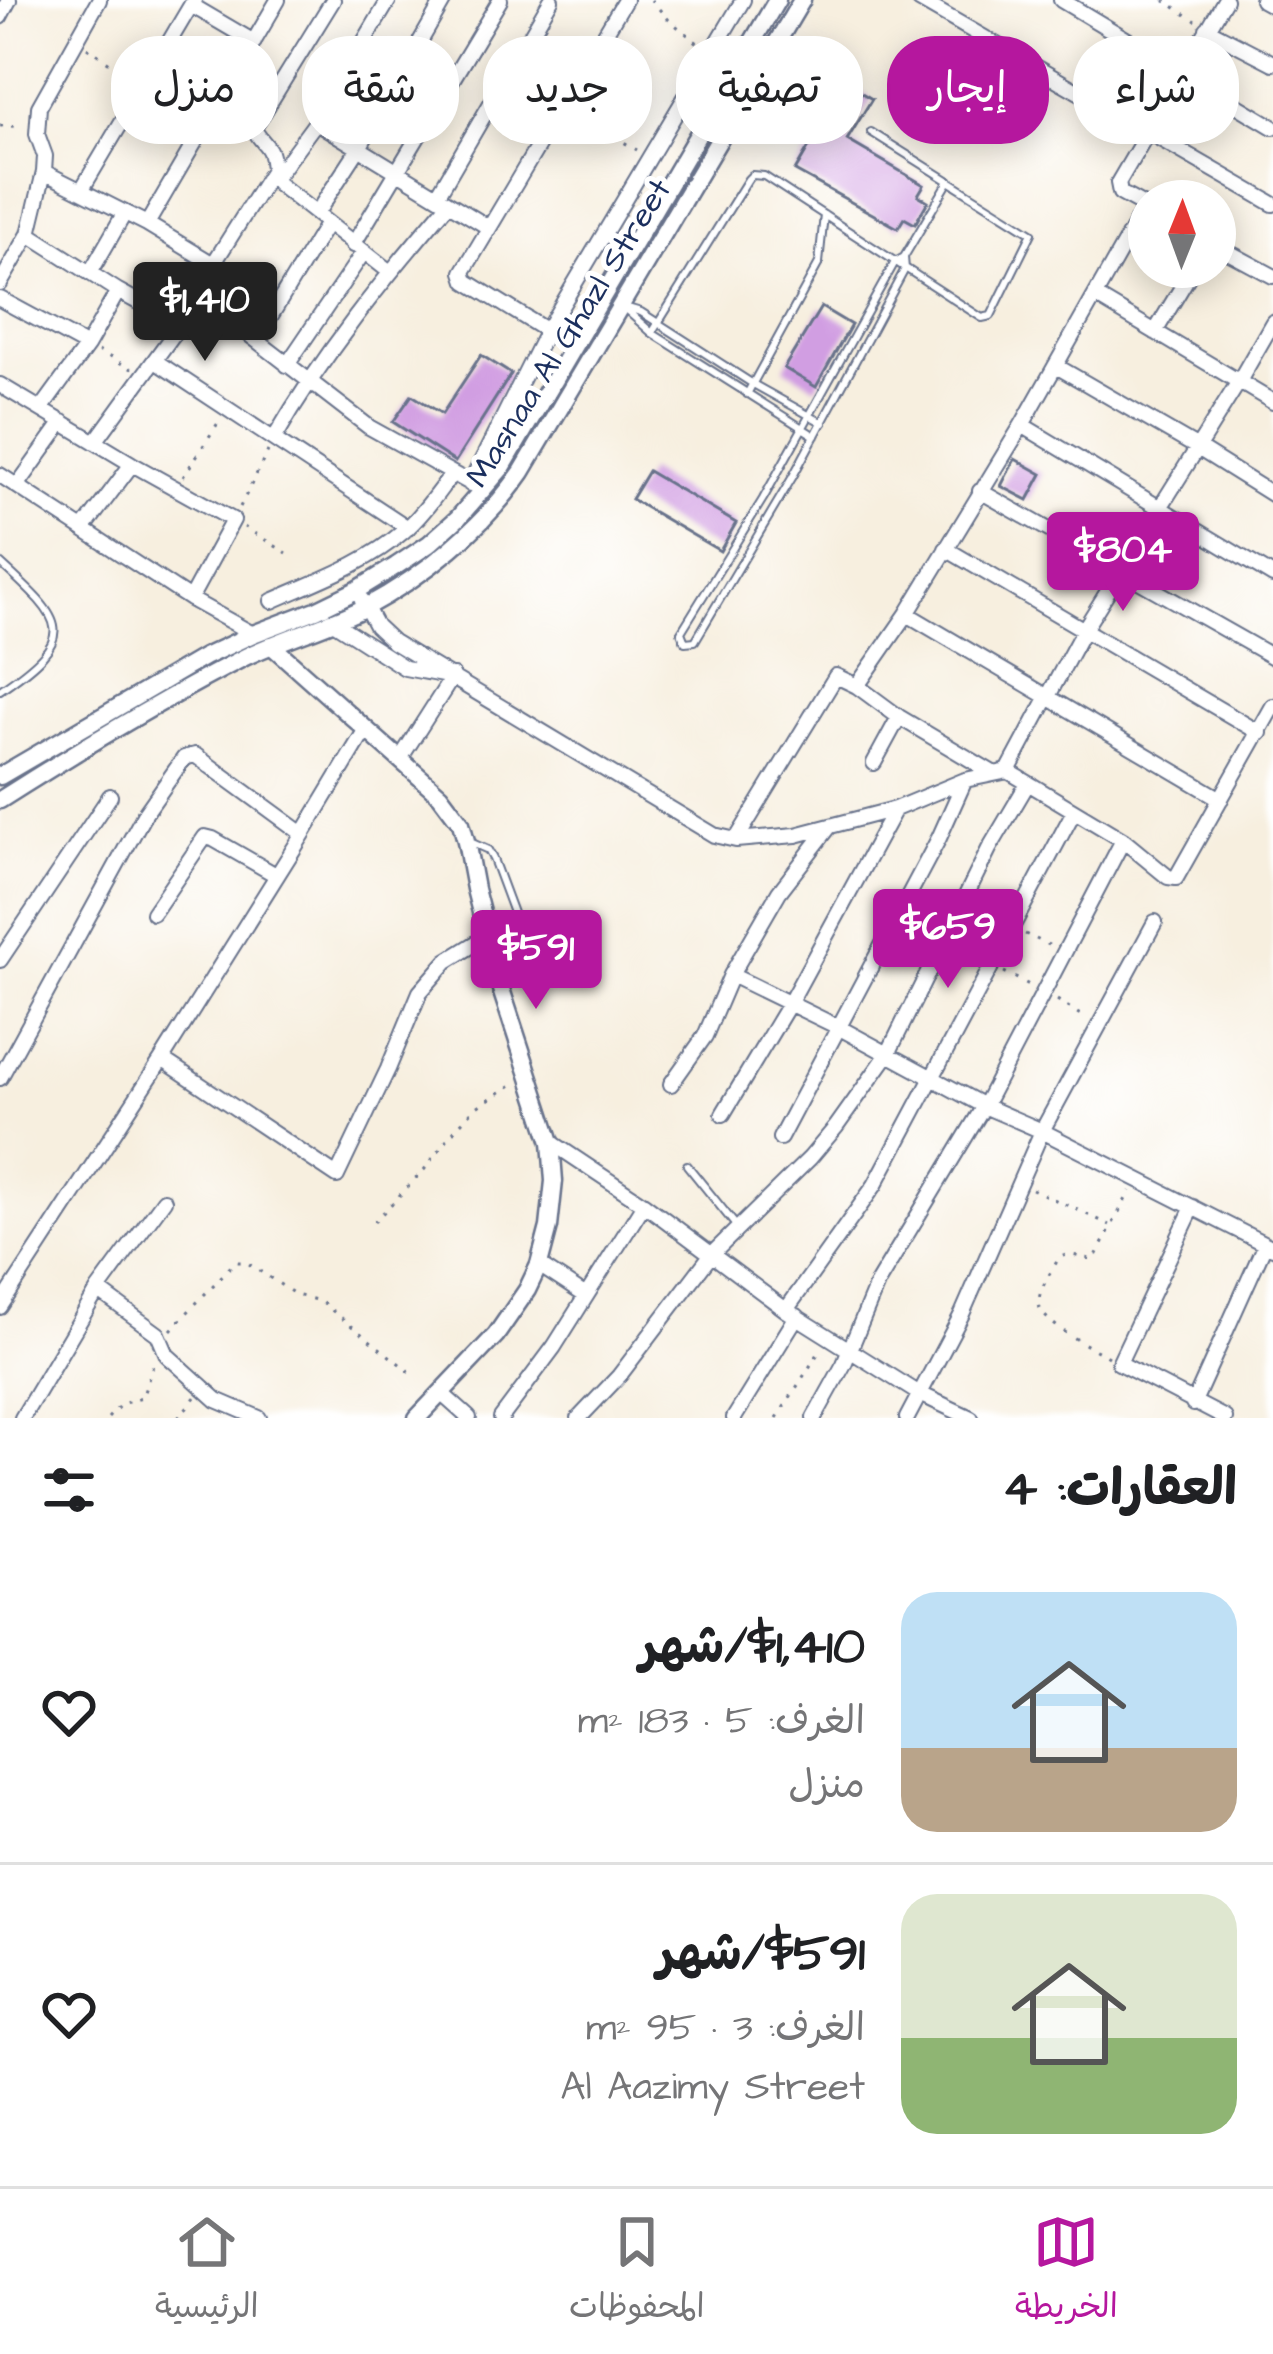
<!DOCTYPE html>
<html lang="ar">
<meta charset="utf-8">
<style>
:root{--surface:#fff;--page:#f2f2f2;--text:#202124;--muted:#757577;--line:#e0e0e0;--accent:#b5179e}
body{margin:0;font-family:"Architects Daughter","Playpen Sans Arabic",sans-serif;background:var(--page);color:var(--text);direction:rtl;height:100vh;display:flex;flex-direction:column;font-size:45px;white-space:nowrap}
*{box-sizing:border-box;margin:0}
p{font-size:39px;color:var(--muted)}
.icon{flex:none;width:66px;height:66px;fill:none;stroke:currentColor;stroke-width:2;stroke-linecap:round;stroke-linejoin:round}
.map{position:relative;height:1418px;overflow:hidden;direction:ltr}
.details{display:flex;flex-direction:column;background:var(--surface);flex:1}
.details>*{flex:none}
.hud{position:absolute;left:36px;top:36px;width:1203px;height:108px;direction:rtl;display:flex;gap:24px}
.needle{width:78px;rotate:1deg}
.buttons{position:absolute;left:1128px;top:180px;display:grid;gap:24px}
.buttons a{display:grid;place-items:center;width:108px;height:108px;border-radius:50%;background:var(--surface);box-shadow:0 6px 30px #0003;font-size:60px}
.price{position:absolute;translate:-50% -102px;padding:0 27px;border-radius:12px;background:var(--accent);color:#fff;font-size:39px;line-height:78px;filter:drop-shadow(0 3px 6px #0008)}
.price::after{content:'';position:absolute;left:50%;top:72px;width:36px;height:27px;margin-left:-18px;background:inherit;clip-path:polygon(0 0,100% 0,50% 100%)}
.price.active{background:#222;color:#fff}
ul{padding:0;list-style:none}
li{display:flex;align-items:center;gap:36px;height:300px;padding:0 36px}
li+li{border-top:3px solid var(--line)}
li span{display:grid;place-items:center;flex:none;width:336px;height:240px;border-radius:36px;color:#555}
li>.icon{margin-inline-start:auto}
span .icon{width:144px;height:144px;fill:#fffc;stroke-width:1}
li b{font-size:51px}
h2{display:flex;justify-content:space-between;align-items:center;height:144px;padding:0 36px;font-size:51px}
.tag{padding:0 42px;border-radius:48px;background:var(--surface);box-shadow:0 6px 30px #0003;font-size:42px;line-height:108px}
.tag.active{background:var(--accent);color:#fff}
.dock{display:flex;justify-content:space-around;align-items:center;height:168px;border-top:3px solid var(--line);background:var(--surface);font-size:33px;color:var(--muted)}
.dock a{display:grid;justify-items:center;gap:6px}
.dock .active{color:var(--accent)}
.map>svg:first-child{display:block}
.building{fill:#d19ee2}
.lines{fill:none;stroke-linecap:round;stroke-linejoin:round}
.service-casing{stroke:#68728b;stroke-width:10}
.minor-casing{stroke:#68728b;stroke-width:18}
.tertiary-casing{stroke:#68728b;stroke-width:21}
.path{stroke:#68728b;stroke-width:3;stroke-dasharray:3 9;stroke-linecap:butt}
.service{stroke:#fff;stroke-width:6}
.minor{stroke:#fff;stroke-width:14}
.tertiary{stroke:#fff;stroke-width:16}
.labels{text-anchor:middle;stroke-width:10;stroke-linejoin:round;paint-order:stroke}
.street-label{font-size:33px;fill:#1b2f5e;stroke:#fff}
</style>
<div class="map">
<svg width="1273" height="1418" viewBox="0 0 1273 1418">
<rect width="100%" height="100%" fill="#fff"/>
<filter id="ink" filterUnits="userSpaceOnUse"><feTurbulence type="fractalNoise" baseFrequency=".00833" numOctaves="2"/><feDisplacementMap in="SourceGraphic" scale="24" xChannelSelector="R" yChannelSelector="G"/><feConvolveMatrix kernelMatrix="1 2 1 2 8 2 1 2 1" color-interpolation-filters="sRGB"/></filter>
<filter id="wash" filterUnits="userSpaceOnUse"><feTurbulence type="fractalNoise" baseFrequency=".004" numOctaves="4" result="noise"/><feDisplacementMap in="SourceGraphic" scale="48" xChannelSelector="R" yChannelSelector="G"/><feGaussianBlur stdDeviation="2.7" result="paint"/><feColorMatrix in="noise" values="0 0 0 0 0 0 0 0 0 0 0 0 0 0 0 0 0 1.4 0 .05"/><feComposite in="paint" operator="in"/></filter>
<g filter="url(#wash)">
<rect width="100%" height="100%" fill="#f7efdf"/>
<g id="blocks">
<!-- building -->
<path class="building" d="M846,84L872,99L847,140L924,185L918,195L928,201L915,224L904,218L898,228L795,171Z
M821,307L851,325L816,387L784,368Z
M481,355L511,374L455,462L393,422L412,395L442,414Z
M1015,459L1042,474L1028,500L1001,486Z
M648,471L736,523L720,551L631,499Z"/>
</g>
</g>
<g filter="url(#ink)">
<use href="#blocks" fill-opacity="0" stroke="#68728b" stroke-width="3"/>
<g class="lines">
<defs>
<path id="service" d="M904,257L905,269L792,478L695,641L685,642L681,632L763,499L895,262L904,257L949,181
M624,307L641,312L753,384L823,423
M624,308L652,333L815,436
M652,333L748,179L752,175L764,176L982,318L991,316L1032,233L871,132
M747,394L819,263L824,215
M0,563C66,623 79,636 0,690
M470,842L488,850L493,859L519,929
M687,1165L737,1227"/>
<path id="minor" d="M919,0L1273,204
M1061,0L1273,127
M1262,0L1273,6
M191,5L254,42
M0,17L9,0
M1207,29L1273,63
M219,102L254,128C257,137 264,141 269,150C274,160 271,173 278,184L390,272
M316,122L488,227
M254,128L333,0
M44,172L147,224L213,264
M274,179L316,122L389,0
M82,189L194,0
M437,196L551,0
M1145,207L1022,425L1273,576
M1149,209L1120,193L1118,183L1225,0
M316,214L359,148L444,0
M147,224L278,0
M29,234L118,291L180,325
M353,245L500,0
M1215,245L1273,276
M90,273L124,214
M0,284L29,234L44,172L45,156L37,134L39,107L99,0
M195,293L369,427L477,487
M1095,296L1273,402
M0,299L87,346
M1155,332L1194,267
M256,340L327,223
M573,347L466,281L463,272L625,0
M155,361L408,528
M287,365L363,253
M1056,366L1198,448L1273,495
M0,385L132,464L233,520L190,599
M42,408L87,346L118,291
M274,439C323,354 384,278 448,204
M95,442L180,325L195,293L272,171
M0,475L190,599L253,634
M470,484L547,330L743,0
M17,486L63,422
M980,491L1273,657
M84,528L132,464
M946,549L1260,733
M362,600L376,626L393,642L714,835L736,840L796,835L895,809L965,780L1008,771L1123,840L1168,877L1176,878L1273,706
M272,601C317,581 366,564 404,531C423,515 437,493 452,474
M907,614L1221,799
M330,620L405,668L448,676
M857,686L907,614L1022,425
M400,759L453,676
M874,763L899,717
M1008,771L1083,631L1238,383L1273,322
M736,840L836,676L857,686L899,717L993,773
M153,913L205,837L213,839L276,875
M0,960L110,796
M731,975L838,1027L984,1106L1042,1131L1273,1248
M162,1059L337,1176L388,1069L420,992L447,961L486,937
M0,1078L144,815L184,758L195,755L303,834
M671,1084L705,1036L731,975L779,892L830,826
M723,1114L789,1004L895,809
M780,1138L939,838L965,780
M551,1142L644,1204L786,1310L918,1393L971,1418
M1193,1207L1119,1363L1225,1418
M539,1265L586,1296
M98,1290L158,1334L167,1355L217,1400L259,1418
M0,1307L162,1059L303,834L366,729
M786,1310L875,1185L1074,811
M441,1393L469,1418
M1193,1404L1265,1244
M22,1418L98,1290L164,1200
M501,1418L554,1347L644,1204
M579,1418L619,1376L711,1255L810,1158L836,1127L888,1054L989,849L1028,783
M734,1418L797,1316
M814,1418L844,1364L878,1282L984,1106L1123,840
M907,1418L962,1314L1042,1131L1155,922"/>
<path id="tertiary" d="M271,645L440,795L461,823L466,841L475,889L499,983L551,1142L554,1181L549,1227L539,1265L527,1290L496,1335L417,1418
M0,776L204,657L253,634L316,610L357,590L396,566L429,544L458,518L503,466L777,0
M0,800C80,749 161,700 245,657C284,638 325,627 364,608C424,576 483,528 522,472L802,0"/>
</defs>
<!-- service casing -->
<use href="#service" class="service-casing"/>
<!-- minor casing -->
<use href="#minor" class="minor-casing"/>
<!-- tertiary casing -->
<use href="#tertiary" class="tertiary-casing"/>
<!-- path -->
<path class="path" d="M651,0L669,20L698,43
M1164,0L1196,21
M87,47L133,79
M1082,80L1104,42
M573,112L637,150
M0,126L9,125L21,129
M98,351L132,369
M183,477L220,420
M240,507L268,451
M244,527L287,553
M976,911L1000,922
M1025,934L1049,945
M1004,972L1033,987
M1057,1000L1085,1018
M1032,1189L1110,1225
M374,1222L424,1170L456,1128L475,1108L518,1081
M171,1330L235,1262H246L296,1295L320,1301L410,1372
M1108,1357C1092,1347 1040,1323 1039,1304C1038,1289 1052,1272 1058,1259C1071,1249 1081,1261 1095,1258L1130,1191
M108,1418L121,1404L142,1398L155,1359
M178,1418L196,1396
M777,1418L821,1349"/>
<!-- service -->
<use href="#service" class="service"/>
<!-- minor -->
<use href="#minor" class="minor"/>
<!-- tertiary -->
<use href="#tertiary" class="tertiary"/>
</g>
</g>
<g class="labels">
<!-- street labels -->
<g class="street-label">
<text transform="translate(567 332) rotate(-58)" y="12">Masnaa Al Ghazl Street</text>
</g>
</g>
</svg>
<div class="buttons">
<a><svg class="needle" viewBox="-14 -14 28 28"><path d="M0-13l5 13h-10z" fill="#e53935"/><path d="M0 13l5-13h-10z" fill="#757577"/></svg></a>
</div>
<b class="price active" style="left:205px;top:364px">$1,410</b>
<b class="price" style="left:1123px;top:614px">$804</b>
<b class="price" style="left:948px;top:991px">$659</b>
<b class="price" style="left:536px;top:1012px">$591</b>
<div class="hud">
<a class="tag">شراء</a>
<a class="tag active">إيجار</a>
<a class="tag">تصفية</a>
<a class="tag">جديد</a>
<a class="tag">شقة</a>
<a class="tag">منزل</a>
</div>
</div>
<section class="details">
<h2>العقارات: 4<svg class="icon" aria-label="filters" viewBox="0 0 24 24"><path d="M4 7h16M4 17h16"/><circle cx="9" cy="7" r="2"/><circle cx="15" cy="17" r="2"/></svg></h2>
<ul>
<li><span style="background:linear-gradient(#bfe0f5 65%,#b9a48a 0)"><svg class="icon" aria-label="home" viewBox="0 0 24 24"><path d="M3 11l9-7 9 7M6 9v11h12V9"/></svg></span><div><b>$1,410/شهر</b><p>الغرف: 5 · 183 m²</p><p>منزل</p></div><svg class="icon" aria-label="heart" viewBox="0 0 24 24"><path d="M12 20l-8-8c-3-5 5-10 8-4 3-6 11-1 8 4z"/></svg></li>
<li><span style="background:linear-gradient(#dfe7d0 60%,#8fb573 0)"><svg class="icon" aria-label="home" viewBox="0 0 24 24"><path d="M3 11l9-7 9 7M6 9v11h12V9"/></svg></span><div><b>$591/شهر</b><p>الغرف: 3 · 95 m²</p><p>Al Aazimy Street</p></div><svg class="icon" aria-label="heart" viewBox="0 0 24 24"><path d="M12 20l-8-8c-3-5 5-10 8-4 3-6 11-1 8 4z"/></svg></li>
</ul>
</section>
<nav class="dock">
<a class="active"><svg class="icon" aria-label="map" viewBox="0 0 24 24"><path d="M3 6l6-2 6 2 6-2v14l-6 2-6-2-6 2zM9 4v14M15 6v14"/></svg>الخريطة</a>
<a><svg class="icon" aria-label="saved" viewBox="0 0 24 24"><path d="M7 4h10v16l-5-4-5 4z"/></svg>المحفوظات</a>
<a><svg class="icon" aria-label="home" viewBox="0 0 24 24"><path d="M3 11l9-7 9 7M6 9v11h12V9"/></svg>الرئيسية</a>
</nav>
